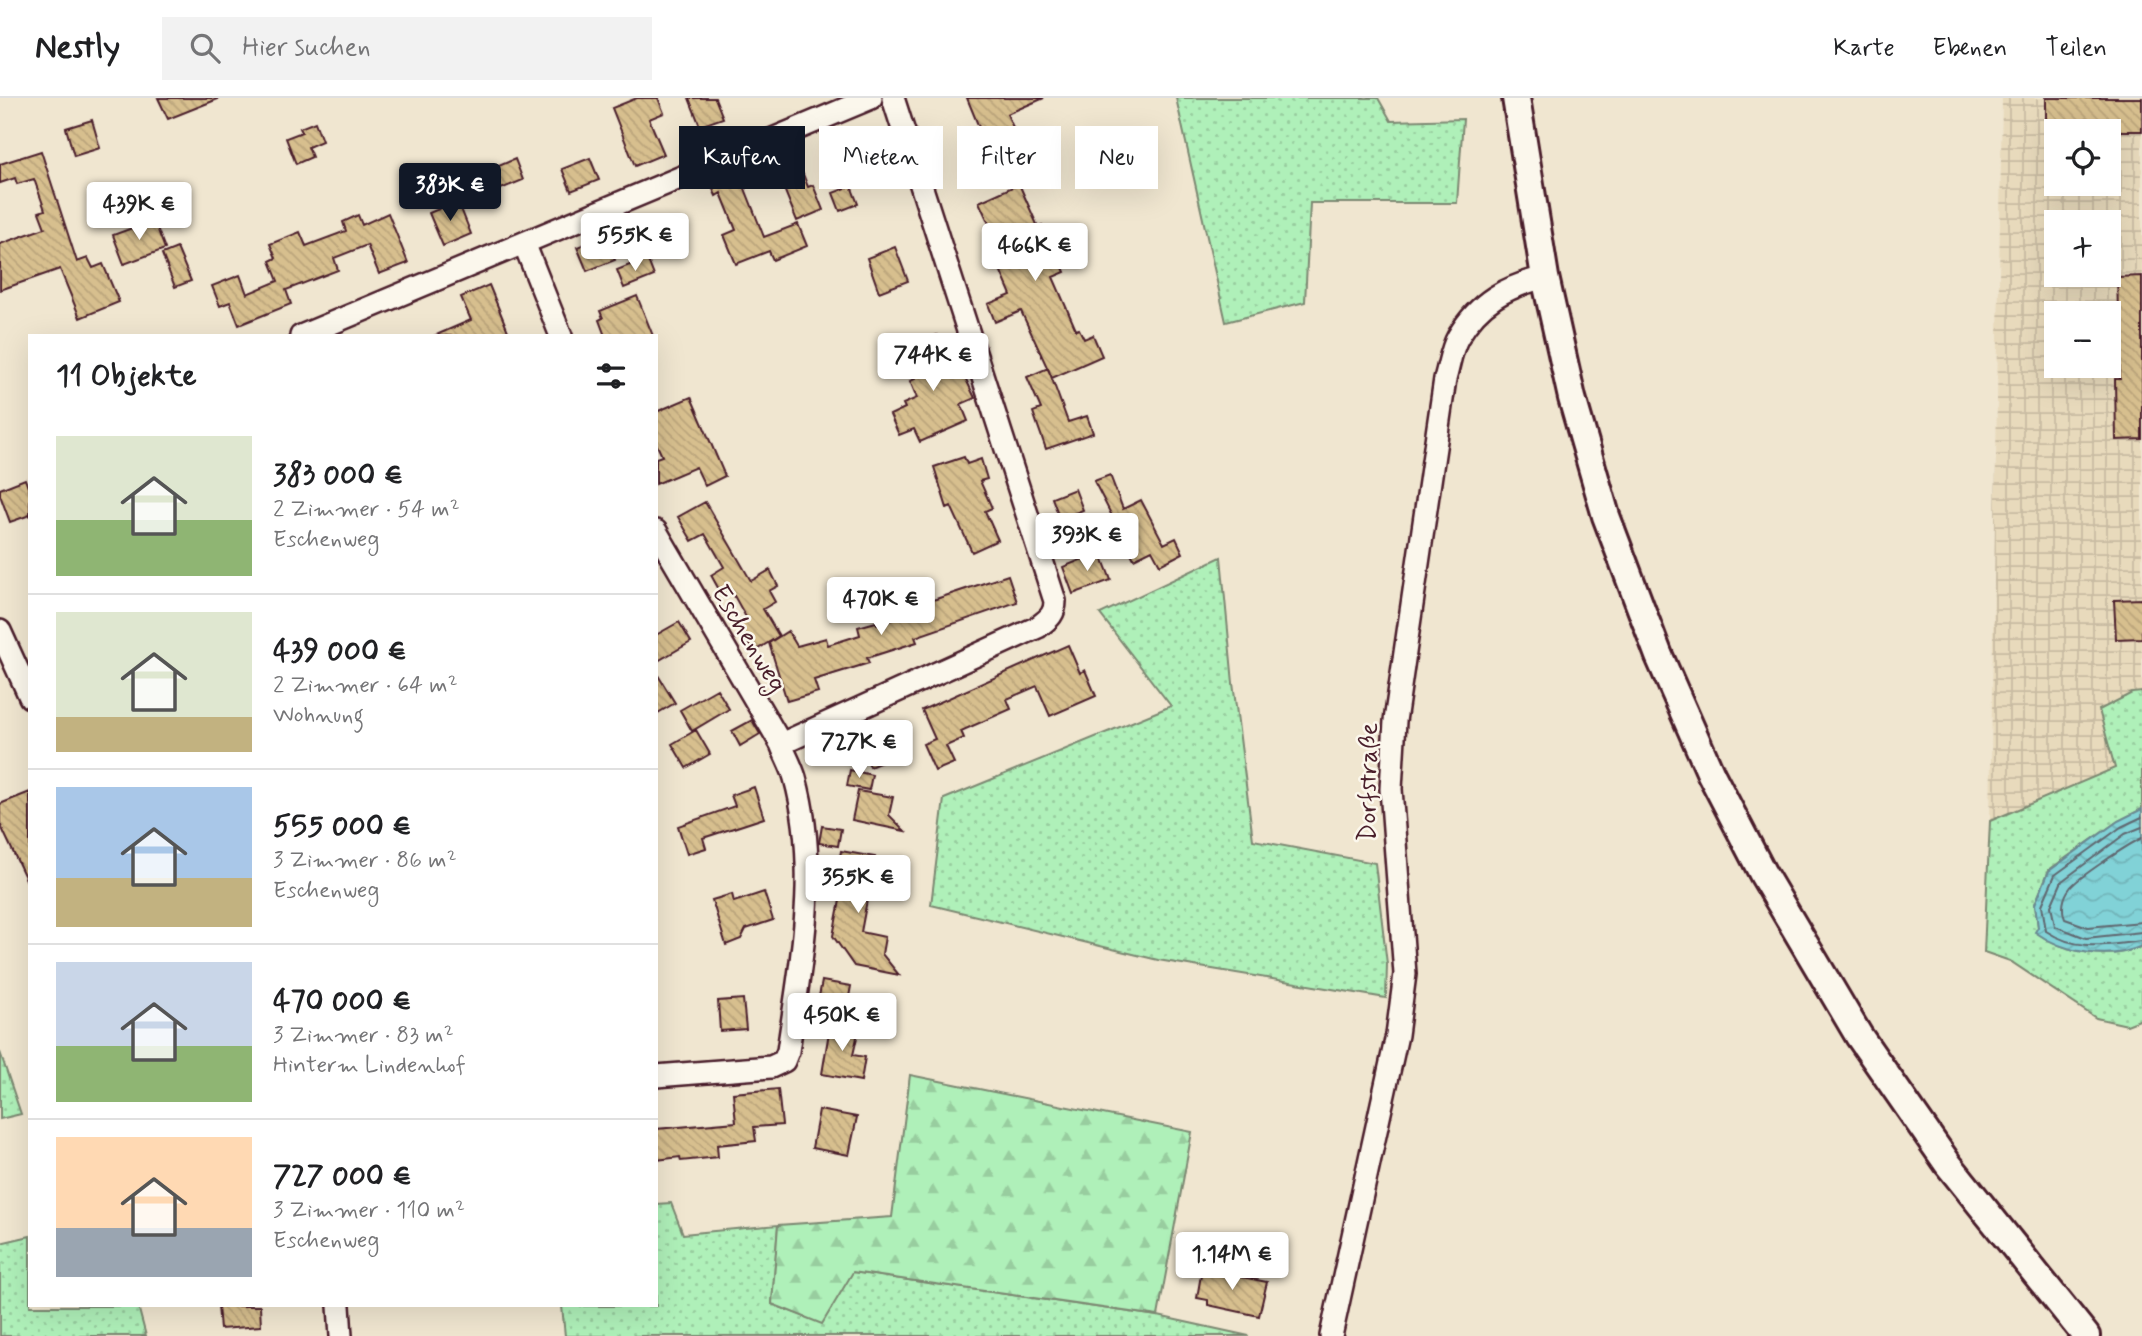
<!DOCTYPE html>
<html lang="de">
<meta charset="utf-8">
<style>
:root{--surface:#fff;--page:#f2f2f2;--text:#202124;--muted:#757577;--line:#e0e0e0;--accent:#111827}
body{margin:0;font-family:Mynerve,sans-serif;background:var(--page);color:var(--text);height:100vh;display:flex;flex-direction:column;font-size:26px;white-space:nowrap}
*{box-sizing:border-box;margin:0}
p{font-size:23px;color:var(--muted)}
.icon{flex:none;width:38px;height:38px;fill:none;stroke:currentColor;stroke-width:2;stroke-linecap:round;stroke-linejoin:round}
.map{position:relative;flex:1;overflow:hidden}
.drawer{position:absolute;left:28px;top:236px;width:630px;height:973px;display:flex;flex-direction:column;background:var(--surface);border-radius:0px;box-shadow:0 7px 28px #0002}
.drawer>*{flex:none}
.guide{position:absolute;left:679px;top:28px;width:665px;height:63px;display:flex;gap:14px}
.tools{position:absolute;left:2044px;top:21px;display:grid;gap:14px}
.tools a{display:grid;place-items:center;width:77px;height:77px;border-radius:0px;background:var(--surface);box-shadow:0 7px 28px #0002;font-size:35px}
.price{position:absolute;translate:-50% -60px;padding:0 16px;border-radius:7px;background:#fff;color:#222;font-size:23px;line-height:46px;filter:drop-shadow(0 2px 4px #0008)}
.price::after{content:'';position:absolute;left:50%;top:42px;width:21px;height:16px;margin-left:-10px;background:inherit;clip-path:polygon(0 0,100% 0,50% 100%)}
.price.selected{background:var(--accent);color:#fff}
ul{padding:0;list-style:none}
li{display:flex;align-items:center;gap:21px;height:175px;padding:0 28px}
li+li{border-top:2px solid var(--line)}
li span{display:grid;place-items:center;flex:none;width:196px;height:140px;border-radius:0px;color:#555}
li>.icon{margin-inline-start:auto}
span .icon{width:84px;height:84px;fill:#fffc;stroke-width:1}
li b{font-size:30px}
h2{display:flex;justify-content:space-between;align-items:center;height:84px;padding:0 28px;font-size:30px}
.chip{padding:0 24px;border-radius:0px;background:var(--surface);box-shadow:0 7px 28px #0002;font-size:24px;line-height:63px}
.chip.selected{background:var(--accent);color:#fff}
header{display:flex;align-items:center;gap:42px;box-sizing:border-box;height:98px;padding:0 35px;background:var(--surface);border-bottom:2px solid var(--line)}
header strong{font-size:33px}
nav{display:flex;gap:38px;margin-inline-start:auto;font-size:24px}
.search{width:490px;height:63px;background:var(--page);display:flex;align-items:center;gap:18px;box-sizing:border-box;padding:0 24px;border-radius:0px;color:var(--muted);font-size:26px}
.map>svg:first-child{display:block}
.industrial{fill:url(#industrial-grid);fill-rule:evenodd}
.grass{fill:url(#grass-dots);stroke:#7c8872;stroke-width:2}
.forest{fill:url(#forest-firs);stroke:#7c8872;stroke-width:2}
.water{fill:url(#water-waves);stroke:#6b8a92;stroke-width:2}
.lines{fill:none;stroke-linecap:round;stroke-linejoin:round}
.shore{stroke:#606770;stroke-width:2}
.building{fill:url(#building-back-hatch);stroke:#4a1f2b;stroke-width:2}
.minor-casing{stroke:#4a1f2b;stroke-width:26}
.major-casing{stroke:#4a1f2b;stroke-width:32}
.minor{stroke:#fbf7ec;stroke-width:21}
.major{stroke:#fbf7ec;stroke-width:26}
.labels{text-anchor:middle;stroke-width:5;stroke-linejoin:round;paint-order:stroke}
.street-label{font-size:26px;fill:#4a1f2b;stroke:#fbf7ec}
</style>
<header>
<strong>Nestly</strong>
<div class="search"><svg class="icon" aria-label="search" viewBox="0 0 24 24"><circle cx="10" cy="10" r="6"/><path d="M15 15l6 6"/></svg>Hier suchen</div>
<nav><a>Karte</a><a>Ebenen</a><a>Teilen</a></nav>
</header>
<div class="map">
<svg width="2142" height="1238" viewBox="0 0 2142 1238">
<defs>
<pattern id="industrial-grid" width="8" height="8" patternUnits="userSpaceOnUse" patternTransform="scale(1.75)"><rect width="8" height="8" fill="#e8dabc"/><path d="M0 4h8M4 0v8" fill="none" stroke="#c8bba2"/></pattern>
<pattern id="grass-dots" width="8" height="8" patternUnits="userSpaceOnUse" patternTransform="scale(1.75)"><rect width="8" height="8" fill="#aff0b9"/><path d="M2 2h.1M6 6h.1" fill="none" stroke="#98cd9f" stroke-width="1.8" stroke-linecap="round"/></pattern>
<pattern id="forest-firs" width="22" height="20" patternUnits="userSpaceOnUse" patternTransform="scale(1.75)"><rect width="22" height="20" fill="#aff0b9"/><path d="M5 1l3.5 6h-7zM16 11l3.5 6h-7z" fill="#98cd9f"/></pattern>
<pattern id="water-waves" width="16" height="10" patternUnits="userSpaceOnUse" patternTransform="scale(1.75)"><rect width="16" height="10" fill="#81d2d7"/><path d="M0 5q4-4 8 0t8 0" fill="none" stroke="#71b4b9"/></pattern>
<pattern id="building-back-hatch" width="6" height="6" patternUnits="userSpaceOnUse" patternTransform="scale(1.75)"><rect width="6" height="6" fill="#d7bf8e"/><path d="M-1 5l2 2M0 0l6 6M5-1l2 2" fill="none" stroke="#baa47b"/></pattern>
</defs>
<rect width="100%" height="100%" fill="#f0e6d0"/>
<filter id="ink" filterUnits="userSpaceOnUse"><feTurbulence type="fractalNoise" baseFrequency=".0143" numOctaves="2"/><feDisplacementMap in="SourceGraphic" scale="14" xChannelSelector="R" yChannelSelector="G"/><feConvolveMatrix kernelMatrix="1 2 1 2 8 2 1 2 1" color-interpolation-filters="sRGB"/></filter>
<g filter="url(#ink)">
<!-- industrial -->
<path class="industrial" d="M2002,0H2142V594L2132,595L2115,670L1990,723ZM2056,33H2109V86H2056ZM2056,124H2109V177H2056ZM2056,215H2109V268H2056Z"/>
<!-- grass -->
<path class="grass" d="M1176,0H1378L1391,23L1463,21L1457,105H1310L1305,204L1226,224Z
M1221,459L1233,585L1253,742L1375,765L1387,866L1386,900L1158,862L931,807L944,701L1171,608L1100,516Z
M2142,594V711L2118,723L2049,772L2035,806L2038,829L2036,834C2064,855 2109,863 2142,848V921L2127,927L2096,920L2010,863L1984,854L1990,723L2115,670L2099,612L2132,595Z
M0,954L21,1016L0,1021Z
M671,1105L683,1136L778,1127L772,1206L822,1225L852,1174L1158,1218L1249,1238H565L562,1208H656V1106Z
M30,1138V1208H138L146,1238H0V1145Z"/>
<!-- forest -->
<path class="forest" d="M910,977L1192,1034L1158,1218L853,1174L822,1226L772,1206L778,1127L892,1119Z"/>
<!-- water -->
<path class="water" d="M2142,711V848C2109,863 2064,855 2035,834L2038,829L2035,806L2049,773L2118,723Z"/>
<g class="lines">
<!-- shore -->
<path class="shore" d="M2142,719L2121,729L2055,777L2042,807L2046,833C2078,854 2107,847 2142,843
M2142,729L2125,736L2062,783L2051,808L2055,828L2086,840L2142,834
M2142,740C2129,746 2077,780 2070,790C2063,799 2061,811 2065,821L2088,829L2142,824"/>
</g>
<!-- building -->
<path class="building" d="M158,0H218V1L168,21Z
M637,0H658L664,15L649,21L664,56L635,68L612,10Z
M689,0H715L723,20L700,28Z
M967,0H1044L1007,16L1028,63L998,76Z
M2046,0H2142V33H2046Z
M92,22L100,50L74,58L66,30Z
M315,24L322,43L308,49L312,59L296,66L286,40L302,34L300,30Z
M854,33L864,60L843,68L832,42Z
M41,53L77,164L88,160L93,170L103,166L119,204L80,220L60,171L0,192V146L45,130L39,114L45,112L34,81L17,86L15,80L0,85V66Z
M590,60L599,82L571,93L562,71Z
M515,61L523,82L496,93L487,73Z
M737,70L764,139L798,126L807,148L773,162L769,153L736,166L724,137L736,132L721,95L716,98L709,82Z
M803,76L808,89L813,87L823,112L797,123L782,86Z
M1019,86L1038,129L1042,127L1052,150L1054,149L1065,174L1053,179L1076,232L1079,231L1084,241L1093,237L1102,258L1052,280L1021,213L995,224L988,206L1011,197L996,162L1004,158L979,104Z
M851,88L858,106L840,113L833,95Z
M458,103L471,136L443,148L429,115Z
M388,115L408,165L379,176L367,147L334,160L338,172L286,192L291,206L239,227L230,204L220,208L212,188L240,177L247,196L278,183L270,163L276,160L270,146L300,134L306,148L346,133L343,124L358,117L362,127Z
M154,122L165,151L124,166L113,137Z
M606,138L615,162L587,173L577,149Z
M895,149L908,183L879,194L867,160Z
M177,150L191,183L175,189L162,156Z
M647,160L654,178L624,190L617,172Z
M2142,178V341L2116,342L2115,281H2120L2117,179Z
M489,187L510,238H434L471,222L461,199Z
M637,198L653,238H605L599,222L603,220L600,213Z
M937,237L953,277L962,273L975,300L961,306L968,323L920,344L914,331L899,337L890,317L905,310L903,306L917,300L910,283L915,281L903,251Z
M1048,270L1068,324L1087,318L1093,335L1046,351L1033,314L1041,311L1027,279Z
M691,299L725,378L705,388L696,369L656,386V360L662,358L656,345V314Z
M964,359L967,366L981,361L987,381L980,383L992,410L985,413L998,442L972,454L951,408L947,410L934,369Z
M1110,377L1123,411L1141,402L1164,446L1176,440L1183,455L1160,467L1152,452L1134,461L1094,383Z
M25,381L30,395V417L10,424L0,397V391Z
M1075,391L1083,412L1060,421L1052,400Z
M705,404L751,483L770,472L778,488L769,493L775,504L763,511L779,538L753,554L737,526L747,521L732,494L723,499L711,477L724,469L705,436L692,443L678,419Z
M1100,454L1111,482L1073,496L1063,469Z
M1008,477L1017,504L915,539L917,544L867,560L869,565L814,582L818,594L787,603L769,545L788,533L797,548L826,540L828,547L860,537L858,529L876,524L877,526L920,513L918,507Z
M2142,501V540L2116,541L2114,502Z
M679,524L691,544L656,564V537Z
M1068,547L1080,575L1085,572L1096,598L1050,618L1037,588L1007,601L1011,611L961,633L964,640L946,648L954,665L935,673L923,646L935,641L922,612Z
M656,574L675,605L656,616Z
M717,591L729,611L692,633L680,612Z
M752,622L760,636L740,648L732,633Z
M879,629L894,659L870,669L857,638Z
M696,632L710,656L686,670L672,646Z
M850,672L872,677L869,692L847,688Z
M754,689L764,720L703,740L706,750L687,756L678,728L735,708L731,697Z
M858,693L893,699L889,717L905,733L852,722Z
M30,694V790L0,726V706Z
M822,728L841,731L838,748L819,745Z
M841,753L875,759L861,834L885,839L882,856L899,877L854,868L833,838L844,782L836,780Z
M764,794L773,822L746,831L741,841L726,847L712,802L732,796L734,804Z
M822,883L851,888L846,915L817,909Z
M743,901L746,931L720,933L718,903Z
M831,922L849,925L847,934L858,935L853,957L865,959L861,983L822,976Z
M778,991L782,1027L754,1029L756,1043L717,1047L718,1059L681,1063L680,1059L656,1062V1031L736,1024L733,995Z
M819,1012L857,1019L849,1057L812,1050Z
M1202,1171L1267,1184L1259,1218L1208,1207V1202L1197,1200Z
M218,1208H260L261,1228L220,1231Z"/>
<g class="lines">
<defs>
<path id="minor" d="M524,145L561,238
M301,238L871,0
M656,433L781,646C785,657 792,669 795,680C820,771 801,862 788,953L784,963L771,969L656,978
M0,533L30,599
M781,646L1038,529C1048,521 1055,517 1055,503L893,0
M339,1208L341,1238
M1331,1238L1397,937L1405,876L1391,691L1395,623L1445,281C1449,268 1451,251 1458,239C1479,203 1506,189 1545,179"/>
<path id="major" d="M1516,0L1545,179L1572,300L1606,418L1659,558L1711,676L1763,776L1859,938L1948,1066L2086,1238"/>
</defs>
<!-- minor casing -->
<use href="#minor" class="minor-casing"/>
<!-- major casing -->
<use href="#major" class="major-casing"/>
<!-- minor -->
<use href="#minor" class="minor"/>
<!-- major -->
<use href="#major" class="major"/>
</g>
</g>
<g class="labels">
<!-- street labels -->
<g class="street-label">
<text transform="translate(750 540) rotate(59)" y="9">Eschenweg</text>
<text transform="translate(1367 684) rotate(-89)" y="9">Dorfstraße</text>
</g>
</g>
</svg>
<div class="tools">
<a><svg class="icon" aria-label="locate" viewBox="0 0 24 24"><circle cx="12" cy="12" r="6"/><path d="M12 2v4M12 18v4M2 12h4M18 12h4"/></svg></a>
<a>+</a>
<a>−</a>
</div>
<b class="price selected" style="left:450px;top:125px">383K €</b>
<b class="price" style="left:139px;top:144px">439K €</b>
<b class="price" style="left:635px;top:175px">555K €</b>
<b class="price" style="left:1035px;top:185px">466K €</b>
<b class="price" style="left:933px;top:295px">744K €</b>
<b class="price" style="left:1087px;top:475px">393K €</b>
<b class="price" style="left:881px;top:539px">470K €</b>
<b class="price" style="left:859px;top:682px">727K €</b>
<b class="price" style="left:858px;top:817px">355K €</b>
<b class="price" style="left:842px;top:955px">450K €</b>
<b class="price" style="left:1232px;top:1194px">1.14M €</b>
<div class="guide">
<a class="chip selected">Kaufen</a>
<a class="chip">Mieten</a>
<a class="chip">Filter</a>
<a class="chip">Neu</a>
</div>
<section class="drawer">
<h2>11 Objekte<svg class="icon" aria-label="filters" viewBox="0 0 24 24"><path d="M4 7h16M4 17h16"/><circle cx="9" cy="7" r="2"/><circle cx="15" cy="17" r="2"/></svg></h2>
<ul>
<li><span style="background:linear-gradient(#dfe7d0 60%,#8fb573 0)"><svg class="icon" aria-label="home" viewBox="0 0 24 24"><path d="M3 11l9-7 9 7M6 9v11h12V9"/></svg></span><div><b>383 000 €</b><p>2 Zimmer · 54 m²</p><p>Eschenweg</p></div></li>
<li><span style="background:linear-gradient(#dfe7d0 75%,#c2b280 0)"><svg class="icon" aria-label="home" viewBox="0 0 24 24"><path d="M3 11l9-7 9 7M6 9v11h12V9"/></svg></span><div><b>439 000 €</b><p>2 Zimmer · 64 m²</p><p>Wohnung</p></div></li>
<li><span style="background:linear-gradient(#a9c7e8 65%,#c2b280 0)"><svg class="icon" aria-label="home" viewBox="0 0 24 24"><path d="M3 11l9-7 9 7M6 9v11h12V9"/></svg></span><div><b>555 000 €</b><p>3 Zimmer · 86 m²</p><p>Eschenweg</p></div></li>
<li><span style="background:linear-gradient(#c9d6e8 60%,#8fb573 0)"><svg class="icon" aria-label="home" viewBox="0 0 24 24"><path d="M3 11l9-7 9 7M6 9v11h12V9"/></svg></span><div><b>470 000 €</b><p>3 Zimmer · 83 m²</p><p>Hinterm Lindenhof</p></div></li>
<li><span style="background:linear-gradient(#ffd9b3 65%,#9aa5b1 0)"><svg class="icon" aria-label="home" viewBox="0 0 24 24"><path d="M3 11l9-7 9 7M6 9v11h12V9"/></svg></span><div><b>727 000 €</b><p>3 Zimmer · 110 m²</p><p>Eschenweg</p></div></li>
</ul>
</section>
</div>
